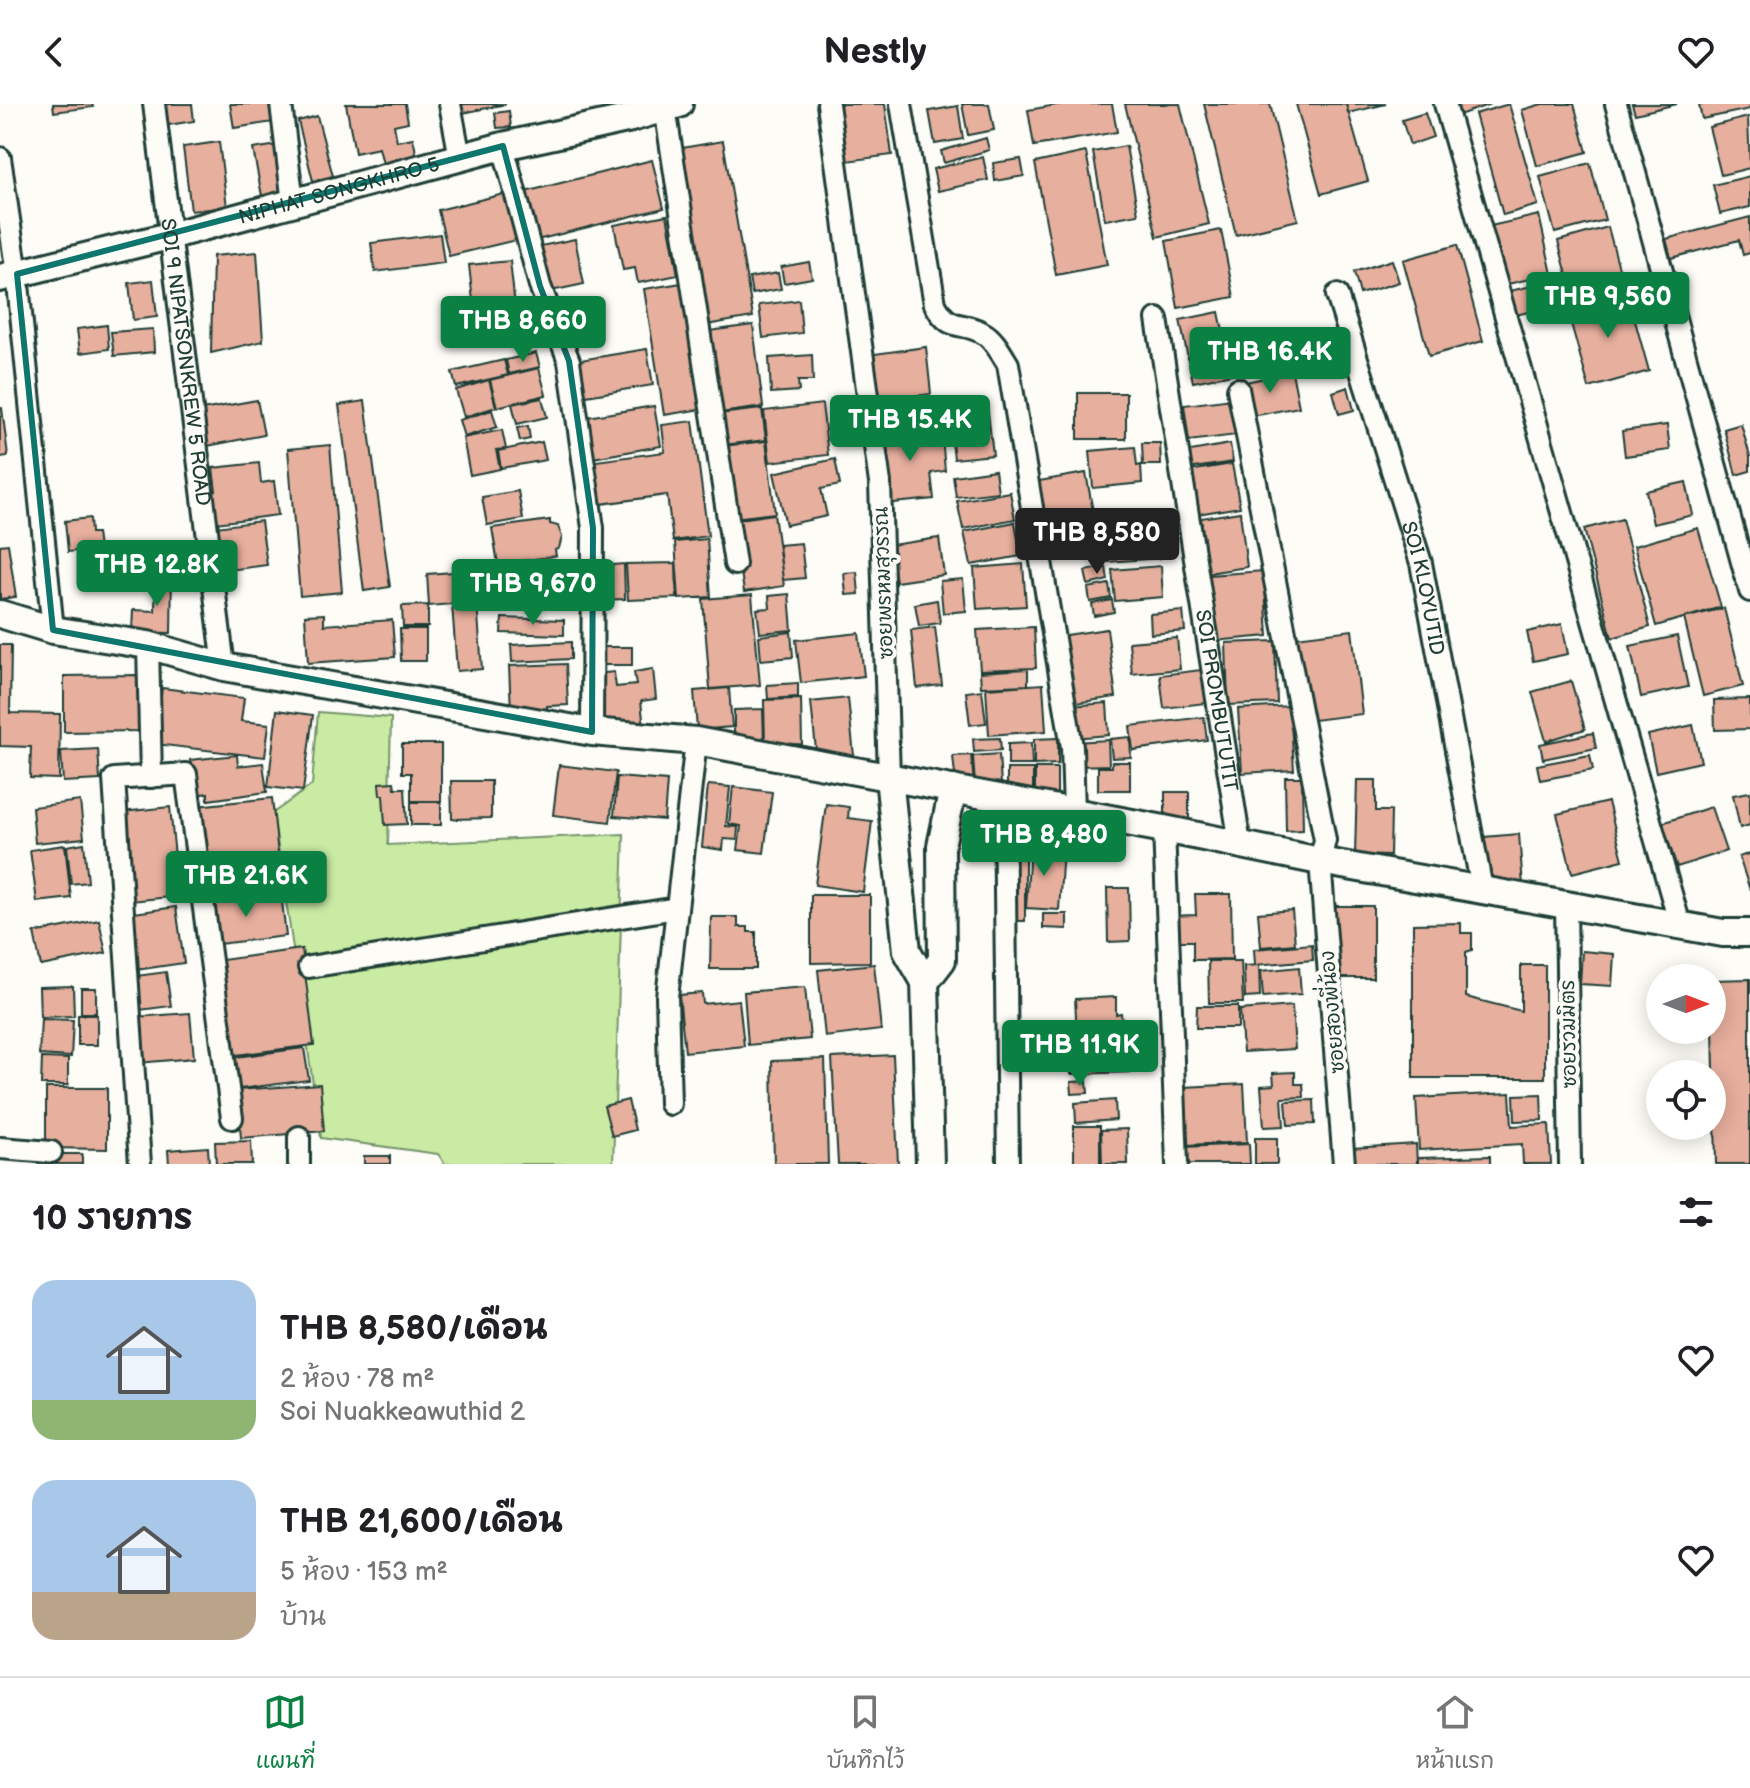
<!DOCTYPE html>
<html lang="th">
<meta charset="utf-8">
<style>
:root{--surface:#fff;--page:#f6f6f6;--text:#202124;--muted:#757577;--line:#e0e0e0;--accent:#0b8043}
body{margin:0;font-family:"Balsamiq Sans","Playpen Sans Thai",sans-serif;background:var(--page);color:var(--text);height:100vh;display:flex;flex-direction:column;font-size:30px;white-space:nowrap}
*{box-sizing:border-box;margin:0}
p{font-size:26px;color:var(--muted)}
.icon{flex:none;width:44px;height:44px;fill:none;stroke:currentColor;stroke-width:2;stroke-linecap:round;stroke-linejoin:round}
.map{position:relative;height:1060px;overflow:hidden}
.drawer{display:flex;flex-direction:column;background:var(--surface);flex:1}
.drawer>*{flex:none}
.needle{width:52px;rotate:90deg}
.fabs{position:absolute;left:1646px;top:860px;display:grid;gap:16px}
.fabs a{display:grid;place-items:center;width:80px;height:80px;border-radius:50%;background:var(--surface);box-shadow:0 4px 20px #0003;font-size:40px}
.price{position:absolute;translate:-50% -68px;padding:0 18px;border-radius:8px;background:var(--accent);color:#fff;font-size:26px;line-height:52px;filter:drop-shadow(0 2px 4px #0008)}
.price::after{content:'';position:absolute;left:50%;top:48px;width:24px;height:18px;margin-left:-12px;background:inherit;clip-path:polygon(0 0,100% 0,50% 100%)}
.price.on{background:#222;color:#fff}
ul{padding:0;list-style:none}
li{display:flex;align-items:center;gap:24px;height:200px;padding:0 32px}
li span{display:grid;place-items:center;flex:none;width:224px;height:160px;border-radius:24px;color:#555}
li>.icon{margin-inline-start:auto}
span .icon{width:96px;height:96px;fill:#fffc;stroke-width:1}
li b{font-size:34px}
h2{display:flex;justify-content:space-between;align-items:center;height:96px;padding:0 32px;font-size:34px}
header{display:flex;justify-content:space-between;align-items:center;height:104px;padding:0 32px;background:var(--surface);font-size:36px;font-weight:800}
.tab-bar{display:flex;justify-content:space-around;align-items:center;height:112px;border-top:2px solid var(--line);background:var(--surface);font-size:22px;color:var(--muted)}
.tab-bar a{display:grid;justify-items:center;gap:4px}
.tab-bar .on{color:var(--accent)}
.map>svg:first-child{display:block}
.green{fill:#caeba3;stroke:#74946c;stroke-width:2}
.building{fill:#e7af9e;stroke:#1f3d34;stroke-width:2}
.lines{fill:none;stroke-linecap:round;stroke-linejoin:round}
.minor-casing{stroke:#1f3d34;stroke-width:26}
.tertiary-casing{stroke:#1f3d34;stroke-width:32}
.minor{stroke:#fdfcf7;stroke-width:20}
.tertiary{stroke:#fdfcf7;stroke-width:26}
.marked{fill:none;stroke:#0f766e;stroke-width:6;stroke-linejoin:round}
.labels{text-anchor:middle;stroke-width:8;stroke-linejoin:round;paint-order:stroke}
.street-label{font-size:20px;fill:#1f3d34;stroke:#fdfcf7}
</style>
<header><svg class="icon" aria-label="back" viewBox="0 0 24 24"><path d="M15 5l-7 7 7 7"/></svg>Nestly<svg class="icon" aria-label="heart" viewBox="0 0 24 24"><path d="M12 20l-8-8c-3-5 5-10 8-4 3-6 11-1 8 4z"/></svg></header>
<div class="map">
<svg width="1750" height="1060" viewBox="0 0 1750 1060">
<rect width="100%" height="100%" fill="#fdfcf7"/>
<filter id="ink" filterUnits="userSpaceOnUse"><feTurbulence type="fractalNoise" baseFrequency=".0125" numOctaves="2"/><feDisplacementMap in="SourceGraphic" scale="16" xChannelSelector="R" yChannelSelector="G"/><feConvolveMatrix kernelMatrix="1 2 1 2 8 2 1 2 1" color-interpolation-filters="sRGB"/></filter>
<g filter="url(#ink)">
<!-- green -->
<path class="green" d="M318,608L391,614L388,741L624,730L613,1060H445L438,1050L321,1034L273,709L312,681Z"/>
<!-- building -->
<path class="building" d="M53,0H92L93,3L54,8Z
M158,0H192L194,17L162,22Z
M230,0H272L274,18L234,24Z
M346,0H405L408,18L394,21L397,37L413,34L417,53L383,60L379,44L355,49Z
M455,0H506L458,10Z
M838,0H885L892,51L847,57Z
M962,0H989L994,26L968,31Z
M1062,0H1112L1117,28L1034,42L1028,6Z
M1125,0H1180L1209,120L1157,133Z
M1204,0H1270L1298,116L1236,131Z
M1296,0H1346L1368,77L1321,90Z
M1346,0H1386L1348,9Z
M1456,0H1491L1459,11Z
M1509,0L1538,101L1503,111L1475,10Z
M1542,0H1574L1587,48L1537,62L1522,6Z
M1632,0H1677L1635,10Z
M1699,0H1750V5L1702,15Z
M958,2L963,35L935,40L929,7Z
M509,7L511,23L497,24L495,9Z
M1425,9L1433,33L1410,41L1402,16Z
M317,12L333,72L313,77L298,17Z
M1748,13L1750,64L1721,71L1709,23Z
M986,34L989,46L944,59L941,47Z
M723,37L753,213L706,221L676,45Z
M219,38L227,103L191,107L183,43Z
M278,41L287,87L262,92L253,45Z
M1126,42L1138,110L1105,116L1093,48Z
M1086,48L1107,161L1056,171L1035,59Z
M983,53L988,76L938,87L933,65Z
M1021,55L1024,72L995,77L993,59Z
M652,56L664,104L533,137L521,89Z
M1590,59L1605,116L1555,129L1540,73Z
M1750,72V103L1720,110L1713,81Z
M508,89L520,135L449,152L438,106Z
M667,111L678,171L638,179L635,164L623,166L614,121Z
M1539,111L1552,170L1499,182L1486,123Z
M1750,113V149L1743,151L1739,136L1671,154L1666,135Z
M1608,123L1623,179L1573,193L1558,137Z
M1221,126L1234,193L1178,204L1166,137Z
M440,130L444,159L375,168L371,139Z
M575,135L584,180L546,188L536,143Z
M1457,141L1483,237L1429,252L1403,156Z
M257,148L263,237L211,249L213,152Z
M1392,156L1399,178L1360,190L1354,168Z
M510,157L515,202L474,206L469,161Z
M809,158L812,174L784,179L781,163Z
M778,169L781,185L752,190L749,174Z
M153,176L157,213L133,216L129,179Z
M1549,178L1554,202L1507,213L1501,189Z
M682,179L702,305L664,311L644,185Z
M1627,188L1649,267L1589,284L1567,205Z
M799,196L802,229L763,234L759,201Z
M1219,208L1232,270L1193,278L1180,216Z
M107,221L109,245L80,249L77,225Z
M753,221L763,303L720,309L709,227Z
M153,225L154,248L114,252L111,228Z
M926,243L931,290L873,297L867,251Z
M647,245L653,281L586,292L580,256Z
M536,249L540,263L509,270L506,256Z
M812,251L813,277H798L799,287L771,289L769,254Z
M504,256L508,271L456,283L452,268Z
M539,264L546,291L497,303L490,276Z
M1292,268L1299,303L1247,313L1241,279Z
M489,276L496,303L464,313L456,286Z
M1348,283L1354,306L1339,310L1333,288Z
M1078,289H1126V335H1078Z
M542,294L547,313L517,320L512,300Z
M1232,295L1237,331L1189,337L1184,301Z
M257,296L264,331L202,343L196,307Z
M365,297L390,483L364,487L339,301Z
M987,299L993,351L954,355L948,303Z
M822,300L828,351L770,358L764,307Z
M654,302L661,342L587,355L581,314Z
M0,304H2L8,352L0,353Z
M762,305L766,336L723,341L719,310Z
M492,306L497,323L464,333L459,316Z
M693,317L708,432L673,437L667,391L593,401L588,358L665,348L662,321Z
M1741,320L1750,352V367L1736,371L1724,325Z
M941,321L945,367L931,369L934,395L883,400L876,328Z
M1667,321L1670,346L1625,352L1622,327Z
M528,322L530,335L520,337L517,324Z
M502,326L506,345L496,346L500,365L470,371L463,334Z
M766,337L775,409L733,414L723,342Z
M542,338L546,356L501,364L498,347Z
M1142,339H1160L1161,361H1143Z
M1230,340L1233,358L1187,365L1185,348Z
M330,341L342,488L300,492L288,345Z
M1135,343L1137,362L1141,361L1142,379L1093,384L1090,347Z
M835,355L840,381L821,385L827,412L786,421L774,369Z
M259,359L261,379L274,377L278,411L208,420L204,388L216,387L213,364Z
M1232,360L1240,403L1191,411L1183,368Z
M995,366L998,388L956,393L953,372Z
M1086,369L1094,413L1047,421L1039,377Z
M1686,378L1693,411L1653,420L1646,387Z
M518,387L523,415L487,421L482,393Z
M1010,388L1015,415L963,425L957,397Z
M1240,408L1247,463L1208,469L1201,414Z
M774,410L784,482L744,488L733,416Z
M90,414L91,429H97L99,445L68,448L65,417Z
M1622,415L1650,523L1612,534L1584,425Z
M550,416V420L558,422L562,433L559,444L555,446L556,452L498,460L492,424Z
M261,417L267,461L214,468L208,424Z
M1015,418L1021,452L971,461L964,428Z
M1094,420L1098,447L1052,454L1047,427Z
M1157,421L1160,454L1108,458L1105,426Z
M1698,424L1721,503L1656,522L1634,442Z
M939,434L944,471L896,478L891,441Z
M707,435L711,493L679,495L675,438Z
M801,439L805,474L783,476L779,441Z
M8,440L16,493L0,495V441Z
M676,459L677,494L628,496L626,460Z
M624,460L625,495L601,496L600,462Z
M1023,460L1026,502L977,505L974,464Z
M574,462V484L502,486V463Z
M1161,462L1163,493L1115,497L1112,466Z
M1106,463L1108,476L1088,481L1085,467Z
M156,466L172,467L171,529L132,528L133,506L155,507Z
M480,466L482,498H477L482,565L457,567L452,500L429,502L427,470Z
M1264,467L1268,532L1214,537L1209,471Z
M857,468L859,490L846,491L844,469Z
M963,475L966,507L943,509L940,477Z
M1109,480L1111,494L1090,498L1088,484Z
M789,490L792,526L760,529L757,505L770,504L769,492Z
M752,491L760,581L710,585L703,495Z
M937,496L940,519L919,522L915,500Z
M1112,496L1114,508L1094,512L1092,500Z
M428,501V523H403L402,502Z
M1724,504L1743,582L1703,592L1684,514Z
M1183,507L1185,527L1151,530L1150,510Z
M324,510V521L392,516L395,553L308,559L305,511Z
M502,514L564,516V531L501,529Z
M1562,520L1568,550L1533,557L1527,528Z
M935,523L942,581L917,584L911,526Z
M1034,523L1036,564L980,566L977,526Z
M400,525H426V557H401Z
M1107,525L1116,593L1069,600L1059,532Z
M1352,526L1362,610L1306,617L1295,533Z
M791,528L793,553L761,556L759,532Z
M859,529L864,572L801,579L796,536Z
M1677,532L1688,583L1641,593L1630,542Z
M1177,534L1180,565L1132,570L1129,538Z
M1275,537L1277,599L1228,601L1226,539Z
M571,538V555L512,558L511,541Z
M0,541H11L10,609L60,610L59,675L30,674L31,643L0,642Z
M594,543H632V561H595Z
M566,560L568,601L547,602V605L511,607L509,562Z
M653,565L656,595L641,597L644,624L619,627L618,616L602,618L596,570L614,568L616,583L636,581L634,568Z
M1028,565V581L981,583L980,568Z
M1201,566L1206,599L1164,604L1160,571Z
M138,571L139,627L64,628V572Z
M1571,577L1585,625L1546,637L1532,588Z
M798,579V593L768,595L767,581Z
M1043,580L1046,627L989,631L986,584Z
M162,584L244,594L241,617L269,620L265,653L155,640Z
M729,584L732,623L697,626L694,587Z
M982,586L986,619L970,621L966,588Z
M848,594L854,652L817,656L811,598Z
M801,595L802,640L765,641L764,596Z
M1750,595V625L1715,626L1714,596Z
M1107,599L1109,631L1073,634L1071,602Z
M1290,602L1294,666L1242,669L1238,605Z
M763,605L764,639H734V606Z
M277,606L313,611L303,687L268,683Z
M1204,613L1207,636L1133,646L1130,622Z
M1693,621L1701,658L1656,668L1648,631Z
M1593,629L1596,644L1543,655L1540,640Z
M1130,633L1131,653L1112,654L1110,635Z
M1000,634L1001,646L974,648L973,635Z
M1058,634V660L1034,661V635Z
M1108,636L1109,661L1075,662L1074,638Z
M1031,639L1032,661H1008V640Z
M402,640H441V697H411V669H402Z
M98,645L100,676L63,678L61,647Z
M999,650L1001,680L975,682L973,652Z
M237,651L238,662L263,659L267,688L208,696V689L195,691L190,656Z
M971,651L974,679L956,681L953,652Z
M1590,651L1593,666L1540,676L1537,661Z
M1112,658H1130V686H1098V663H1112Z
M559,661L616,668L610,718L553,711Z
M1035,664H1057V693L1035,692Z
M1007,665H1033V688H1007Z
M617,673L667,677L664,716L614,712Z
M1285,673H1302L1303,726L1286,727Z
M1357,676H1376V707H1391L1390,752L1355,751Z
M451,677H491V714L452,715Z
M394,678L395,684H405L407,720L385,721L383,691H380L379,679Z
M708,681L730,683L726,722L738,723L737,736L724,735L723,746L702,743Z
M733,683L772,688L764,749L738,746L741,722L729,720Z
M1165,688H1189V719H1165Z
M1750,688V721L1740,724L1733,691Z
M272,694L279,760L259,763L262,791L207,797L197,702Z
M80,697L84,734L35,739L32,703Z
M411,698H441V721H411Z
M1608,698L1623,756L1572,769L1557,710Z
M826,700L849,703L848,714L872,717L863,788L815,781Z
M170,703L179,792L131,797L122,708Z
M1711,703L1726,747L1677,763L1662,719Z
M1519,730L1523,782L1488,785L1484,733Z
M84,739L88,778L71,780L67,742Z
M65,741L71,794L37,798L30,746Z
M1030,743L1063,745L1059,806L1026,804Z
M1750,749V786L1739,753Z
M1008,752H1025V817H1007Z
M1107,784H1129L1130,837L1108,838Z
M281,789L286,832L211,841L206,797Z
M1195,790H1231L1232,855L1193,856V837H1170V812L1196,811Z
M811,791H870V858L811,859Z
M1335,802H1373V874H1334Z
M176,803L184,859L135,866L127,810Z
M1292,806L1295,840L1261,843L1258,809Z
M1043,810H1067V825L1043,824Z
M711,813H738V823H748V828H756V865H710Z
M99,816L106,849L41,862L34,829Z
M1461,819V829H1472V846L1466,848V893L1521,907V861H1545V974H1413V820Z
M1312,840L1313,856L1255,861L1254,845Z
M302,845L314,941L228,952L215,857Z
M1582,847L1614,850L1612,882L1580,880Z
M1208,857H1241L1243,899H1209Z
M874,860L881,926L825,933L818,866Z
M1259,861L1260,893L1245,894L1244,862Z
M1299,863L1301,890L1263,893L1261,867Z
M166,868L171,902L140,906L136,872Z
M1750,875V1060H1716L1712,876Z
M73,882L74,912L40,913L39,883Z
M805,883L810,935L748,941L744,888Z
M81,884H96V909H81Z
M702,889L703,900L739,896L744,942L685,948L679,891Z
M1116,893V910L1121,909L1122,920H1127V928L1077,930L1075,895Z
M1197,902H1238V924H1196Z
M1292,902L1295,945L1243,948L1240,906Z
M190,909L194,954L138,959L135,913Z
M78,911H97V941H78Z
M41,915L73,916L71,953L39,951Z
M1136,934L1137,968L1071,970V935Z
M304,944L309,976L232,986L228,954Z
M893,951L898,1060H838L832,954Z
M42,954L68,955V981H41Z
M825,955L828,1060H774L772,957Z
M1295,968V980H1303L1304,993L1282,994L1284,1022L1264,1023L1261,982L1274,981L1273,969Z
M1087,977L1088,989L1072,990L1071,978Z
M320,980L324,1027L241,1034L237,986Z
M1244,980L1247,1038L1186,1041L1183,983Z
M46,984H107V1045L46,1044Z
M1510,989L1512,1022L1549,1020L1551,1060H1523L1522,1040L1419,1046L1416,994Z
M1541,990L1542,1016L1515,1017L1514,991Z
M628,996L635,1026L612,1032L604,1002Z
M1115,996L1116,1016L1076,1019L1075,999Z
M1314,996L1315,1020L1288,1021L1286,997Z
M1074,1022H1100V1060H1074Z
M1127,1025L1128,1060H1102L1101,1026Z
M1255,1034H1277V1060H1255Z
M251,1037L252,1060H216L215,1038Z
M1249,1040L1250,1060H1185L1184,1043Z
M1416,1040L1417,1060H1353L1352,1044Z
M208,1043L209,1060H169L168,1046Z
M53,1050H82V1060H53Z
M364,1052H390V1060H364Z
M1490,1052V1060H1418V1054Z"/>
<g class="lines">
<defs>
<g id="minor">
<path id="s1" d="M154,0L224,563"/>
<path d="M281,0L293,99"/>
<path d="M450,0L460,54"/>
<path d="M828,0L880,379L889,673"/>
<path d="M901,0L935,200C950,229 960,216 983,229C994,235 1001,249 1008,260L1072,643L1074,707"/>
<path d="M1445,0L1680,821"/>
<path d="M1616,0L1750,487"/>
<path d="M665,4L735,460"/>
<path d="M503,42L540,182L569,257L593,424L592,628"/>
<path d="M0,54L17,170L53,526"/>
<path id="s2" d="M1337,191L1421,459L1482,785"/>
<path id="s3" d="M1157,215L1240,740"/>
<path d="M1238,285L1325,736L1320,757L1344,1060"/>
<path d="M148,541L151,673"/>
<path d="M1004,694L1008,1060"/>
<path d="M1164,725L1177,1060"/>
<path d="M1566,801L1570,1060"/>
<path d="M309,863L677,804"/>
<path d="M670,1000L667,893L696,637"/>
<path d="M299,1033V1060"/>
<path d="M0,1044L51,1048"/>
<path d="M140,1060L114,675L186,670L232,1014"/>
</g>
<g id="tertiary">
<path id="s4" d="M0,174L169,132L503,42L631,14L679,0"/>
<path d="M0,510L53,526L148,541L224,563L592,628L696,637L1164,725L1320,757L1723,829H1750"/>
<path d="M889,673L907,847L925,878L930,1060"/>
<path d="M925,878L942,856L941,742L953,685"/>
</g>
</defs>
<!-- minor casing -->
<use href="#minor" class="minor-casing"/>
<!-- tertiary casing -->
<use href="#tertiary" class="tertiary-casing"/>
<!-- minor -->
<use href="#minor" class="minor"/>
<!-- tertiary -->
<use href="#tertiary" class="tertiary"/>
</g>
</g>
<!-- marked area -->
<path class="marked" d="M503,42L540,182L569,257L593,424L592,628L53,526L17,170Z"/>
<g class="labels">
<!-- street labels -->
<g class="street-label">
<text dy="7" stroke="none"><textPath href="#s4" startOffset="350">NIPHAT SONGKHRO 5</textPath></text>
<text dy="7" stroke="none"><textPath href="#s1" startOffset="260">SOI 9 NIPATSONKREW 5 ROAD</textPath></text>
<text transform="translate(883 479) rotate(-92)" y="7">ซอยพรหมสุวรรณ</text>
<text dy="7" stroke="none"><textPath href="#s2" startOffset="306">SOI KLOYUTID</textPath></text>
<text dy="7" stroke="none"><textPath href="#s3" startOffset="386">SOI PROMBUTUTIT</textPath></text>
<text transform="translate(1332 908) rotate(-95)" y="7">ซอยสองพี่น้อง</text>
<text transform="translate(1568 930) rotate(-91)" y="7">ซอยรวมมิตร</text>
</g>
</g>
</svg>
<div class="fabs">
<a><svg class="needle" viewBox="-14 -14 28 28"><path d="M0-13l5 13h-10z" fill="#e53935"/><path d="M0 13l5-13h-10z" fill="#757577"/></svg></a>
<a><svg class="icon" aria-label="locate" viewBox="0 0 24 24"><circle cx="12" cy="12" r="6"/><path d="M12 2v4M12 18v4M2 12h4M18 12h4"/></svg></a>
</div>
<b class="price" style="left:1608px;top:236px">THB 9,560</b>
<b class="price" style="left:523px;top:260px">THB 8,660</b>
<b class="price" style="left:1270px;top:291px">THB 16.4K</b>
<b class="price" style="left:910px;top:359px">THB 15.4K</b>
<b class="price on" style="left:1097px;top:472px">THB 8,580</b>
<b class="price" style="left:157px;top:504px">THB 12.8K</b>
<b class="price" style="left:533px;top:523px">THB 9,670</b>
<b class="price" style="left:1044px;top:774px">THB 8,480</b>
<b class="price" style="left:246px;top:815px">THB 21.6K</b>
<b class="price" style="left:1080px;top:984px">THB 11.9K</b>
</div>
<section class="drawer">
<h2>10 รายการ<svg class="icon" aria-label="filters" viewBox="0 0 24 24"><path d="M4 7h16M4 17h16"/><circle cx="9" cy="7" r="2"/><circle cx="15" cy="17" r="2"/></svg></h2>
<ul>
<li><span style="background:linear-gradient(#a9c7e8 75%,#8fb573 0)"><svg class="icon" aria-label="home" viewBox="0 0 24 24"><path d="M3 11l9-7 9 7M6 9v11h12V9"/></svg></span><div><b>THB 8,580/เดือน</b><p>2 ห้อง · 78 m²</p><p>Soi Nuakkeawuthid 2</p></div><svg class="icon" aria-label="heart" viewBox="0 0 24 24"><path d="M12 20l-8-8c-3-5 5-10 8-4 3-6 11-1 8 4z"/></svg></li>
<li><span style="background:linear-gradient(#a9c7e8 70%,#b9a48a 0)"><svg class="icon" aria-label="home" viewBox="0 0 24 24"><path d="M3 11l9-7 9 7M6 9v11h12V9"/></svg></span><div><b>THB 21,600/เดือน</b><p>5 ห้อง · 153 m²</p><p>บ้าน</p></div><svg class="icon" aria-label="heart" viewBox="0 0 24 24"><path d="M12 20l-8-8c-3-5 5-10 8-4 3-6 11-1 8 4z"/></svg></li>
</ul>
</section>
<nav class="tab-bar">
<a class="on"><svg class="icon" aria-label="map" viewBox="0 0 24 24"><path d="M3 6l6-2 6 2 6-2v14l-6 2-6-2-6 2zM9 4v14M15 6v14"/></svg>แผนที่</a>
<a><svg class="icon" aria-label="saved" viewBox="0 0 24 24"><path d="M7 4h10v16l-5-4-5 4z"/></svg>บันทึกไว้</a>
<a><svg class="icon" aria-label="home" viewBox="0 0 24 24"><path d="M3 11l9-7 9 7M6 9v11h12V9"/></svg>หน้าแรก</a>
</nav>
